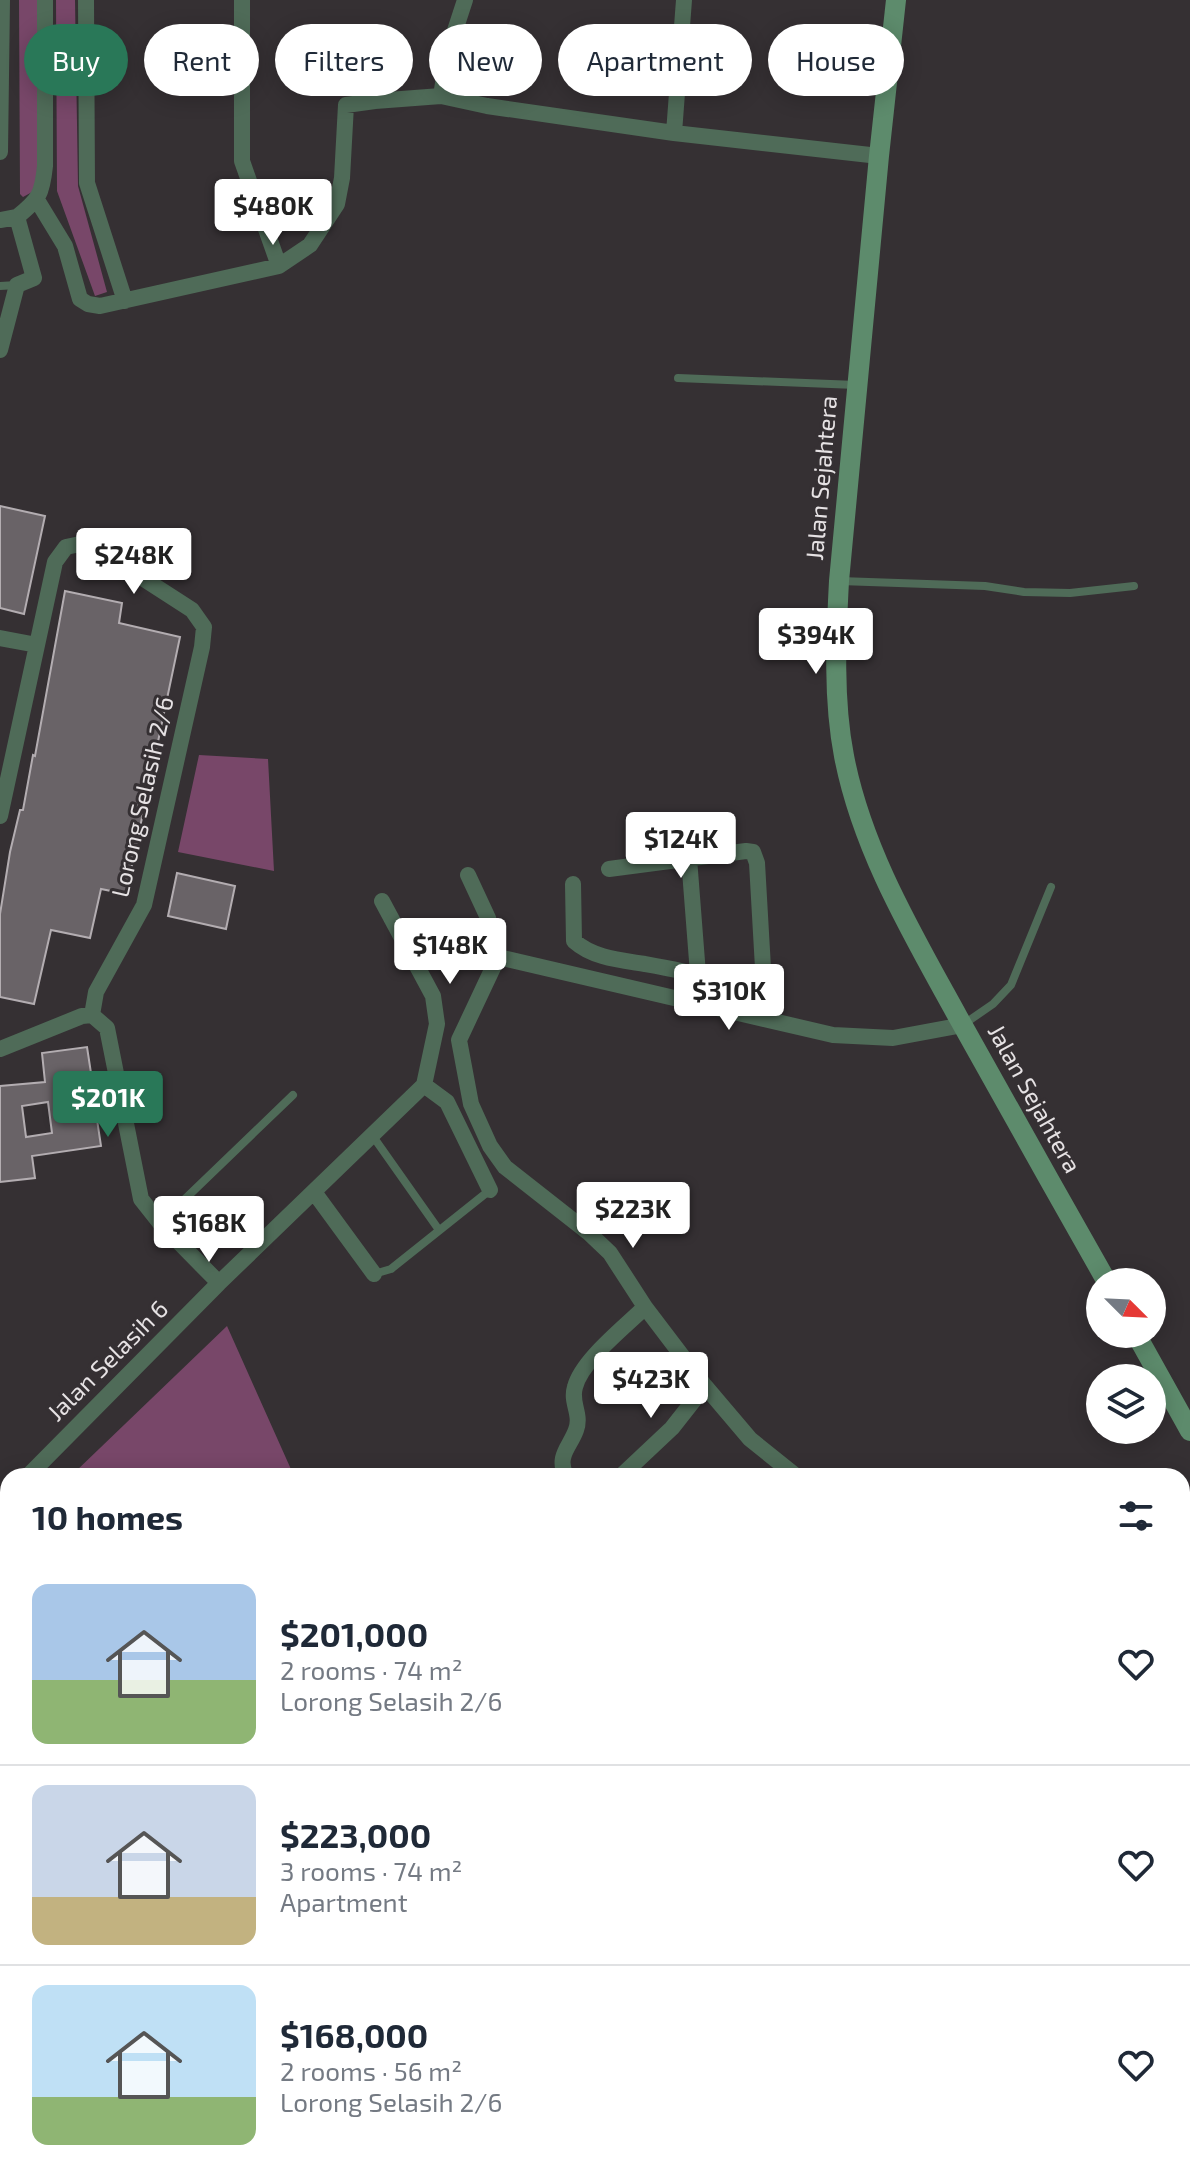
<!DOCTYPE html>
<meta charset="utf-8">
<style>
:root{--surface:#fff;--page:#f2f2f3;--text:#1f2937;--muted:#747a83;--line:#e0e1e3;--accent:#297858}
body{margin:0;font-family:"Exo 2",sans-serif;background:var(--page);color:var(--text);height:100vh;display:flex;flex-direction:column;font-size:30px;white-space:nowrap}
*{box-sizing:border-box;margin:0}
p{font-size:26px;color:var(--muted)}
.icon{flex:none;width:44px;height:44px;fill:none;stroke:currentColor;stroke-width:2;stroke-linecap:round;stroke-linejoin:round}
.map{position:relative;flex:1;overflow:hidden}
.details{position:absolute;left:0px;top:1468px;width:1190px;height:712px;display:flex;flex-direction:column;background:var(--surface);border-radius:24px 24px 0 0;box-shadow:0 4px 20px #0003}
.details>*{flex:none}
.banner{position:absolute;left:24px;top:24px;width:1142px;height:72px;display:flex;gap:16px}
.needle{width:52px;rotate:114deg}
.tools{position:absolute;left:1086px;top:1268px;display:grid;gap:16px}
.tools a{display:grid;place-items:center;width:80px;height:80px;border-radius:50%;background:var(--surface);box-shadow:0 4px 20px #0003;font-size:40px}
.price{position:absolute;translate:-50% -68px;padding:0 18px;border-radius:8px;background:#fff;color:#222;font-size:26px;line-height:52px;filter:drop-shadow(0 2px 4px #0008)}
.price::after{content:'';position:absolute;left:50%;top:48px;width:24px;height:18px;margin-left:-12px;background:inherit;clip-path:polygon(0 0,100% 0,50% 100%)}
.price.on{background:var(--accent);color:#fff}
ul{padding:0;list-style:none}
li{display:flex;align-items:center;gap:24px;height:200px;padding:0 32px}
li+li{border-top:2px solid var(--line)}
li span{display:grid;place-items:center;flex:none;width:224px;height:160px;border-radius:16px;color:#555}
li>.icon{margin-inline-start:auto}
span .icon{width:96px;height:96px;fill:#fffc;stroke-width:1}
li b{font-size:34px}
h2{display:flex;justify-content:space-between;align-items:center;height:96px;padding:0 32px;font-size:34px}
.chip{padding:0 28px;border-radius:36px;background:var(--surface);box-shadow:0 4px 20px #0003;font-size:28px;line-height:72px}
.chip.on{background:var(--accent);color:#fff}
.map>svg:first-child{display:block}
.green{fill:#784769}
.building{fill:#696367;stroke:#b3adb1;stroke-width:2;fill-rule:evenodd}
.lines{fill:none;stroke-linecap:round;stroke-linejoin:round}
.service{stroke:#4f6b58;stroke-width:8}
.minor{stroke:#4f6b58;stroke-width:16}
.secondary{stroke:#5d8b6c;stroke-width:20}
.labels{text-anchor:middle;stroke-width:6;stroke-linejoin:round;paint-order:stroke}
.street-label{font-size:24px;fill:#e6e2e4;stroke:#353033}
</style>
<div class="map">
<svg width="1190" height="2180" viewBox="0 0 1190 2180">
<rect width="100%" height="100%" fill="#353033"/>
<!-- green -->
<path class="green" d="M19,0H37V177L34,191L23,197L20,194Z
M56,0H75L78,186L107,292L95,296L57,191Z
M199,755L268,759L274,871L178,852Z
M227,1326L294,1476H76L74,1473Z"/>
<!-- building -->
<path class="building" d="M0,506L45,516L24,614L0,608Z
M65,591L122,603L119,623L180,637L126,894L101,889L90,938L51,930L34,1004L0,997V914L10,852L20,810H23L33,755L35,756Z
M177,873L235,886L226,929L168,916Z
M87,1047L91,1073L81,1074L86,1107L95,1106L101,1146L32,1156L35,1178L0,1182V1086L45,1082L42,1053ZM48,1102L52,1133L26,1137L22,1106Z"/>
<g class="lines">
<!-- service -->
<path class="service" d="M0,286L17,285
M678,378L856,385
M840,581L985,586L1024,592L1070,593L1134,586
M964,1024L993,1004L1011,985L1051,887
M372,1135L439,1230
M160,1223L293,1095
M374,1274L391,1269L490,1190
M0,1976L8,1971"/>
<!-- minor -->
<path class="minor" d="M86,0L87,183L125,301
M242,0V161L279,266
M441,96L448,52L465,0
M674,133L684,0
M0,152L2,0
M37,200L65,246L80,299L88,304L100,306L279,266L310,245L337,204L342,178L346,105L375,101L441,96L487,106L674,133L879,156
M0,220L17,217
M0,350L17,285L34,278L17,217C39,199 42,195 45,166V0
M0,638L37,645
M0,816L55,562L66,547L80,544L96,548L192,610L204,627L202,647L144,905L96,992L92,1015
M689,858L698,974L690,1002
M609,869L746,851L753,852L757,863L765,1003
M468,875L488,918L498,957
M573,884L574,941C593,958 620,960 645,964C685,971 737,980 769,1008
M498,957L459,1040L471,1104L490,1146L505,1167L589,1233L610,1253L645,1307L705,1386L750,1439L796,1476
M498,957L833,1035L893,1038L963,1025
M0,1049L82,1016L92,1015L107,1028L141,1199L160,1223L219,1283
M424,1085L447,1102L490,1190
M314,1192L374,1274
M28,1476L219,1283L424,1085L437,1024L433,996L382,901
M566,1476C556,1456 570,1447 576,1430C582,1414 570,1403 575,1387C582,1360 625,1327 645,1307
M621,1476L672,1428L705,1386
M0,1505L8,1497
M1182,1621L1190,1618
M0,1715H8
M0,1760H8
M0,1793L8,1794
M1182,1796L1187,1795
M0,1809L8,1834
M0,1900L8,1925
M1182,1955L1190,1949
M326,2172L330,2180
M486,2172L489,2180
M689,2172L691,2180"/>
<!-- secondary -->
<path class="secondary" d="M896,0L879,156L839,581C836,638 833,699 844,756C862,850 913,935 958,1017C1007,1105 1057,1194 1107,1282
M1136,1334L1190,1431"/>
</g>
<g class="labels">
<!-- street labels -->
<g class="street-label">
<text transform="translate(822 478) rotate(-85)" y="8">Jalan Sejahtera</text>
<text transform="translate(143 797) rotate(-77)" y="8">Lorong Selasih 2/6</text>
<text transform="translate(1034 1099) rotate(61)" y="8">Jalan Sejahtera</text>
<text transform="translate(108 1361) rotate(-45)" y="8">Jalan Selasih 6</text>
</g>
</g>
</svg>
<div class="tools">
<a><svg class="needle" viewBox="-14 -14 28 28"><path d="M0-13l5 13h-10z" fill="#e53935"/><path d="M0 13l5-13h-10z" fill="#747a83"/></svg></a>
<a><svg class="icon" aria-label="layers" viewBox="0 0 24 24"><path d="M12 4l9 5-9 5-9-5zM3 14l9 5 9-5"/></svg></a>
</div>
<b class="price" style="left:273px;top:247px">$480K</b>
<b class="price" style="left:134px;top:596px">$248K</b>
<b class="price" style="left:816px;top:676px">$394K</b>
<b class="price" style="left:681px;top:880px">$124K</b>
<b class="price" style="left:450px;top:986px">$148K</b>
<b class="price" style="left:729px;top:1032px">$310K</b>
<b class="price on" style="left:108px;top:1139px">$201K</b>
<b class="price" style="left:633px;top:1250px">$223K</b>
<b class="price" style="left:209px;top:1264px">$168K</b>
<b class="price" style="left:651px;top:1420px">$423K</b>
<div class="banner">
<a class="chip on">Buy</a>
<a class="chip">Rent</a>
<a class="chip">Filters</a>
<a class="chip">New</a>
<a class="chip">Apartment</a>
<a class="chip">House</a>
</div>
<section class="details">
<h2>10 homes<svg class="icon" aria-label="filters" viewBox="0 0 24 24"><path d="M4 7h16M4 17h16"/><circle cx="9" cy="7" r="2"/><circle cx="15" cy="17" r="2"/></svg></h2>
<ul>
<li><span style="background:linear-gradient(#a9c7e8 60%,#8fb573 0)"><svg class="icon" aria-label="home" viewBox="0 0 24 24"><path d="M3 11l9-7 9 7M6 9v11h12V9"/></svg></span><div><b>$201,000</b><p>2 rooms · 74 m²</p><p>Lorong Selasih 2/6</p></div><svg class="icon" aria-label="heart" viewBox="0 0 24 24"><path d="M12 20l-8-8c-3-5 5-10 8-4 3-6 11-1 8 4z"/></svg></li>
<li><span style="background:linear-gradient(#c9d6e8 70%,#c2b280 0)"><svg class="icon" aria-label="home" viewBox="0 0 24 24"><path d="M3 11l9-7 9 7M6 9v11h12V9"/></svg></span><div><b>$223,000</b><p>3 rooms · 74 m²</p><p>Apartment</p></div><svg class="icon" aria-label="heart" viewBox="0 0 24 24"><path d="M12 20l-8-8c-3-5 5-10 8-4 3-6 11-1 8 4z"/></svg></li>
<li><span style="background:linear-gradient(#bfe0f5 70%,#8fb573 0)"><svg class="icon" aria-label="home" viewBox="0 0 24 24"><path d="M3 11l9-7 9 7M6 9v11h12V9"/></svg></span><div><b>$168,000</b><p>2 rooms · 56 m²</p><p>Lorong Selasih 2/6</p></div><svg class="icon" aria-label="heart" viewBox="0 0 24 24"><path d="M12 20l-8-8c-3-5 5-10 8-4 3-6 11-1 8 4z"/></svg></li>
</ul>
</section>
</div>
